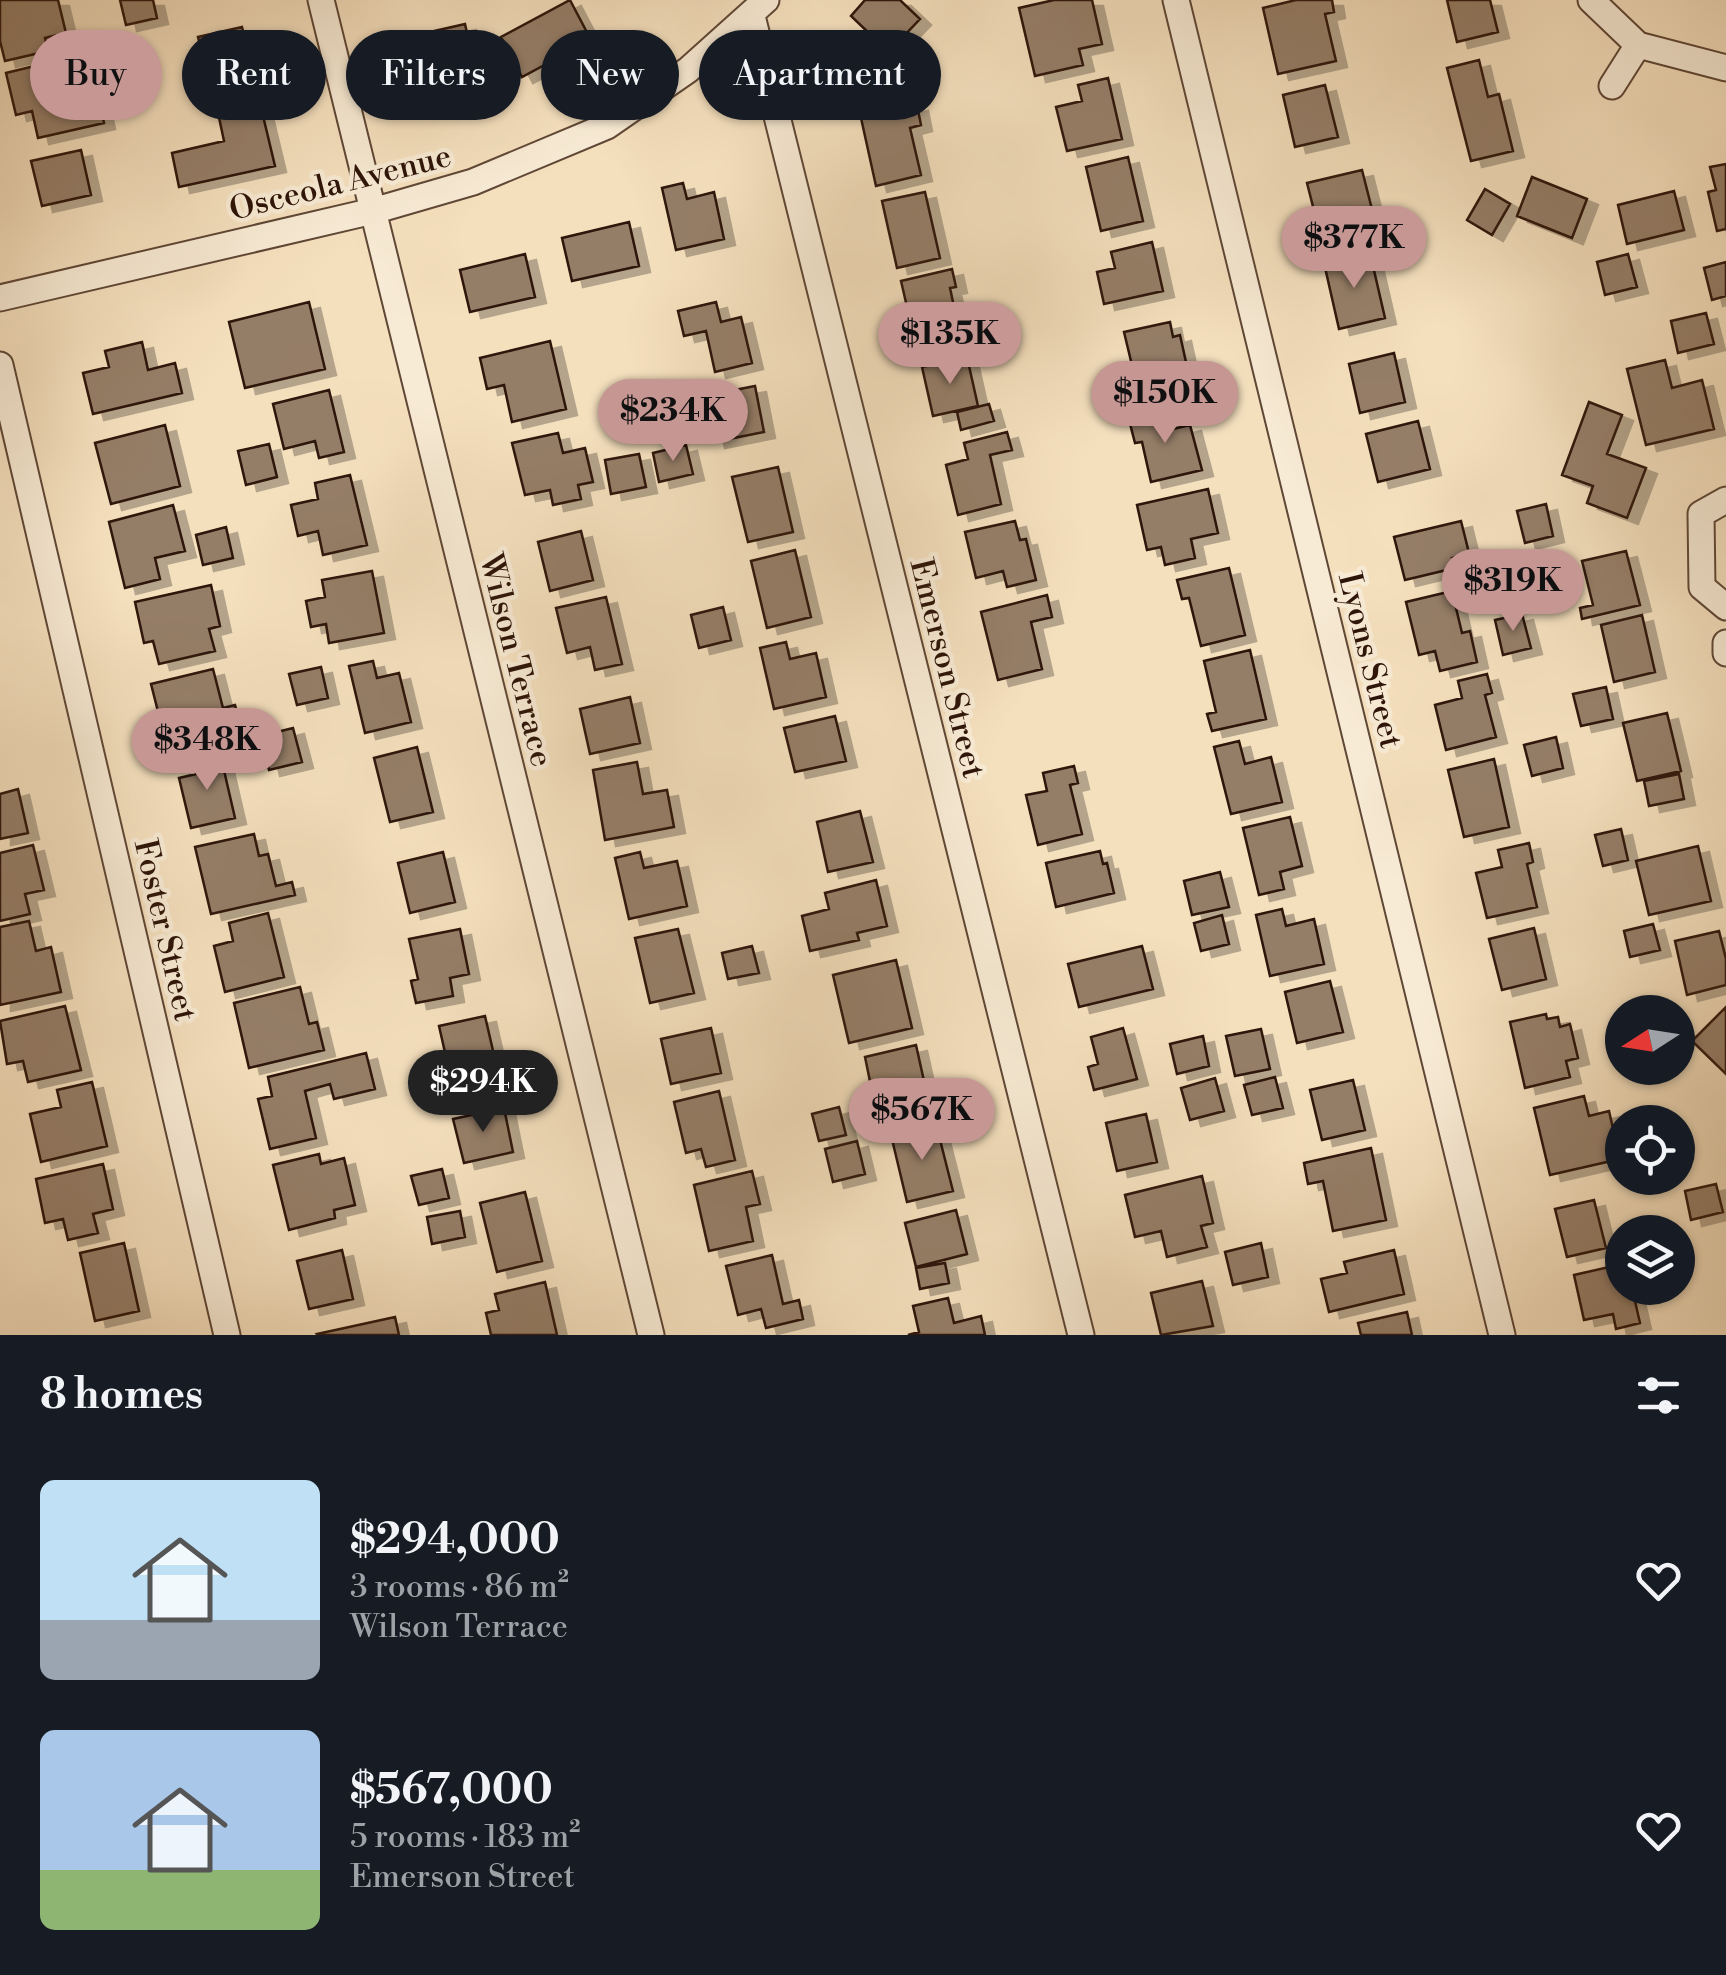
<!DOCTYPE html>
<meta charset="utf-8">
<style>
:root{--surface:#171b24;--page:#242831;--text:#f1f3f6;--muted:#9ea1a6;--accent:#c59692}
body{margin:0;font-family:"Libre Bodoni",serif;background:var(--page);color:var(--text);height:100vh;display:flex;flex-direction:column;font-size:38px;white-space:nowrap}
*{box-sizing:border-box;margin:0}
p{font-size:32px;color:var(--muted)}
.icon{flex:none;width:55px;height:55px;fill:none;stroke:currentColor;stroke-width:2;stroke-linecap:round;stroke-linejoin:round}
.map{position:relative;height:1335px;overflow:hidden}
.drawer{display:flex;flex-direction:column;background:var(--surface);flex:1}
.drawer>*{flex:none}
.banner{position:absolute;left:30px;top:30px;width:1000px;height:90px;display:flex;gap:20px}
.needle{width:65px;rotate:258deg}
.buttons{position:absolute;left:1605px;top:995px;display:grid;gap:20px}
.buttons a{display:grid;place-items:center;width:90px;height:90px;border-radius:50%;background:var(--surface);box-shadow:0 2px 8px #0004;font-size:50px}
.price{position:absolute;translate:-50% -85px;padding:0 22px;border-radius:35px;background:var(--accent);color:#111;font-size:32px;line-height:65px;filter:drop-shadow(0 2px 5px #0008)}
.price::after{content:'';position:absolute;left:50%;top:60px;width:30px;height:22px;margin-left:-15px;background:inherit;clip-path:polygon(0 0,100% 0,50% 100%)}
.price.selected{background:#222;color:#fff}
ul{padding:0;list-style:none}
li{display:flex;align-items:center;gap:30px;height:250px;padding:0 40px}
li span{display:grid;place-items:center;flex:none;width:280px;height:200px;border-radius:15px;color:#555}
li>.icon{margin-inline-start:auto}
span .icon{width:120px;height:120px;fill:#fffc;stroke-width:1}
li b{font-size:42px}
h2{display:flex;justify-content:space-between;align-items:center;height:120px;padding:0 40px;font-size:42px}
.chip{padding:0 35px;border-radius:45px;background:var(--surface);box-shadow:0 2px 8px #0004;font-size:35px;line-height:90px}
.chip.selected{background:var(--accent);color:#111}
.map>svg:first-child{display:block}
.building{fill:#957e67;stroke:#2d1408;stroke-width:2.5;filter:url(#shadow)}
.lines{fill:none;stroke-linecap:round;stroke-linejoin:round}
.minor-casing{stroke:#5f4736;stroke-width:29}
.minor{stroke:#f8ebd5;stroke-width:25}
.labels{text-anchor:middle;stroke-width:9;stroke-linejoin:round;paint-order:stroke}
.street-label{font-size:32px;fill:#2d1408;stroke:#f8ebd5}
</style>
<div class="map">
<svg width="1726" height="1335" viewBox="0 0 1726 1335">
<defs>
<filter id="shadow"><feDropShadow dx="11" dy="6" stdDeviation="0" flood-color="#0004"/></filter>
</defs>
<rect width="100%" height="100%" fill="#f5e0be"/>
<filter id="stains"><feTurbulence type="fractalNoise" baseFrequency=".002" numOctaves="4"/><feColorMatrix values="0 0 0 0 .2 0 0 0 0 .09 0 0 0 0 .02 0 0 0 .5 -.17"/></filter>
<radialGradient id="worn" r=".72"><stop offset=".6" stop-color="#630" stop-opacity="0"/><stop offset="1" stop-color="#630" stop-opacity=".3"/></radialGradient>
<!-- building -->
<path class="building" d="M0,0H58L66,33L45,38L48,51L5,61L0,41Z
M120,0H153L157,18L126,25Z
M570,0L591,40L522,77L501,37Z
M865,0H900L920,19L876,65L859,49L872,36L851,16Z
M1054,0H1092L1102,44L1079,49L1083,65L1035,76L1019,8Z
M1296,0H1332L1334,12L1325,14L1336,61L1278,74L1263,8Z
M1447,0H1490L1498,32L1457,42Z
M465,24L473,60L459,63L466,95L423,105L408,37Z
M242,27L255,77L210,88L198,37Z
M67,58L75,95L97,90L104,123L38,138L32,111L16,115L6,73Z
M1479,60L1488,97L1499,94L1513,151L1471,161L1447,68Z
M1108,78L1122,139L1067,151L1056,107L1082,101L1078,85Z
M1325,85L1338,137L1295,147L1283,95Z
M259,99L275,166L179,187L172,153L224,141L217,108Z
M917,105L921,125L910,128L921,175L876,186L861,118Z
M81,150L91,195L42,206L31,161Z
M1128,157L1143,221L1101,231L1086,167Z
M1726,164V229L1717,231L1708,192L1716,190L1710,167Z
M1362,170L1377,229L1322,242L1307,183Z
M1532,177L1587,199L1572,238L1517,216Z
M683,183L687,199L714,192L724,239L676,250L662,188Z
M1485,189L1510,204L1492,235L1467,220Z
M1674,191L1684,230L1627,244L1618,205Z
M925,192L940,258L897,268L882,201Z
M629,222L639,266L572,281L562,238Z
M1152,242L1163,291L1104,304L1097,272L1115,268L1111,252Z
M1370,253L1385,318L1339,329L1324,263Z
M525,254L535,297L470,312L460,270Z
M1628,254L1637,287L1605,295L1597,262Z
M1726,262V296L1712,300L1704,268Z
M952,269L956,287L950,288L961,339L917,350L901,281Z
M309,302L325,369L245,388L229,322Z
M716,302L721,322L741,317L752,363L715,372L706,331L684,336L678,311Z
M1706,313L1714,344L1678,353L1671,321Z
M1170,322L1173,337L1180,335L1188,371L1179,373L1183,392L1129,404L1124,384L1136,382L1124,332Z
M550,341L566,409L512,422L504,385L487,389L480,358Z
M142,342L148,370L175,363L182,393L93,414L83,373L109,367L105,351Z
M1394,353L1405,402L1360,413L1349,364Z
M967,357L978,406L933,416L922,367Z
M1665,360L1672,388L1702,380L1714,429L1646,445L1627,369Z
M755,386L764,432L714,442L704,396Z
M329,390L344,452L319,458L315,441L284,449L273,404Z
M1589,402L1622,415L1607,454L1646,468L1627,518L1587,503L1593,486L1562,475Z
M989,404L994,421L961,430L957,412Z
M1158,408L1164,431L1190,425L1202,470L1151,482L1142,442L1135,443L1128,416Z
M1418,421L1430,469L1378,482L1366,434Z
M165,425L180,486L111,504L95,443Z
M1007,432L1012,450L990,455L1001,504L958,515L946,465L968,459L964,443Z
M558,433L563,453L585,448L593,482L578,485L581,499L553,505L550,490L525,495L512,443Z
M269,444L277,477L246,485L238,451Z
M686,445L693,474L659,482L653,453Z
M639,454L646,487L611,494L605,460Z
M778,467L793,532L748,542L732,477Z
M350,475L367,545L323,555L318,531L298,536L291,505L318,499L315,483Z
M1208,489L1218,533L1191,539L1195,558L1165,565L1161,547L1147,550L1137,505Z
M1546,504L1553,536L1525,543L1517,511Z
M173,505L185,551L155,558L160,579L125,588L109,522Z
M1015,521L1020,540L1026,539L1036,580L1007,587L1003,571L976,578L965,532Z
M1461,521L1469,553L1452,558L1455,568L1405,580L1394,537Z
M226,527L233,558L203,565L196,535Z
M581,531L593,580L550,591L538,542Z
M795,550L811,617L767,628L751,561Z
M1626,551L1640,605L1582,619L1580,608L1593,605L1582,561Z
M1229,568L1245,635L1201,646L1189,598L1182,599L1177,580Z
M372,571L384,633L329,643L326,624L311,627L306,601L325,597L322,580Z
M211,585L220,626L209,629L215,651L159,664L153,641L144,643L135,602Z
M1452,591L1462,633L1470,631L1477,662L1440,671L1435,651L1419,655L1406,602Z
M1047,595L1052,617L1031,622L1042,669L998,680L981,612Z
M606,597L622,664L595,670L590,647L567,653L556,608Z
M723,607L731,640L699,648L691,615Z
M1522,614L1531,648L1503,655L1495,620Z
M1642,615L1655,672L1614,682L1601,625Z
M786,642L790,659L816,653L826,697L774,709L760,648Z
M1250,650L1266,719L1212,731L1207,714L1216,712L1204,661Z
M373,661L377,678L399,673L411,722L365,733L349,666Z
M321,667L328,698L297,705L289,674Z
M213,669L223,708L235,705L242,733L168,751L151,684Z
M1487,674L1492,693L1485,695L1496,737L1446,750L1435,705L1462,698L1458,681Z
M1606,687L1613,719L1581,726L1573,694Z
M630,697L640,743L590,754L580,709Z
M1667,713L1681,771L1637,781L1623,723Z
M835,716L846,761L795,772L784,728Z
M293,728L302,762L269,770L261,736Z
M1556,737L1563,768L1532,776L1524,745Z
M1239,741L1245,764L1271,757L1282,802L1231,814L1214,747Z
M417,747L433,812L390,822L374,758Z
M220,753L235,818L191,828L179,778L196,774L193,760Z
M1494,759L1509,827L1464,837L1448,770Z
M637,762L643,794L667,790L674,827L605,840L593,770Z
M1074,766L1078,783L1070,785L1082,834L1038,845L1026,795L1047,791L1043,773Z
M1679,774L1684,799L1649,806L1644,781Z
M18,789L28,833L0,839V794Z
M860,811L873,862L828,872L817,822Z
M1290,817L1302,866L1280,872L1284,889L1259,895L1243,828Z
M1621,829L1628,860L1603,866L1595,835Z
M254,834L259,856L268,854L276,886L292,882L295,895L211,914L195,847Z
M1529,843L1533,862L1527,864L1537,907L1487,918L1476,873L1502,867L1498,850Z
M33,845L44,890L25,894L30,914L0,921V853Z
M1698,846L1711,901L1649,915L1636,861Z
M1100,851L1103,864L1107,863L1114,893L1056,907L1046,863Z
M443,852L455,902L410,913L398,863Z
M640,852L644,868L677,861L687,906L629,919L615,858Z
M1220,872L1229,907L1192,915L1184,881Z
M876,880L887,926L857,933L859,940L810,951L802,916L829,909L825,893Z
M1282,909L1286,926L1314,919L1324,964L1270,976L1256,915Z
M268,913L284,977L225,992L214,946L233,941L229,923Z
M1222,915L1229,944L1201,951L1194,923Z
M29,921L36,951L51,947L61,992L0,1005V927Z
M1653,924L1660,950L1630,957L1624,931Z
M1534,928L1546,979L1502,990L1489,939Z
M460,929L469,974L450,978L453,996L416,1003L411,981L418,979L409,939Z
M678,929L694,993L650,1003L635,938Z
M1719,931L1726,959V985L1687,995L1675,941Z
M752,946L759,973L728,979L722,953Z
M1142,946L1153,989L1079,1007L1068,964Z
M896,960L912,1028L849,1043L833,975Z
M1330,981L1343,1032L1297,1043L1285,992Z
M300,987L309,1024L317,1022L324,1050L249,1068L234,1003Z
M65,1006L81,1070L28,1082L23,1061L7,1064L0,1021Z
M1726,1007V1074L1692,1041Z
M1546,1014L1547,1019L1558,1017L1560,1027L1570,1024L1578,1058L1566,1061L1570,1077L1525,1088L1510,1022Z
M485,1016L500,1081L454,1092L439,1026Z
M711,1028L721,1073L671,1084L661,1039Z
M1123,1028L1137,1079L1094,1090L1088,1067L1098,1064L1091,1037Z
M1261,1029L1270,1069L1235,1076L1226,1036Z
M1203,1036L1209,1066L1177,1074L1170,1044Z
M916,1045L926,1090L874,1101L865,1057Z
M366,1053L375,1089L334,1099L330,1084L305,1091L316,1138L270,1149L258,1099L272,1096L268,1077Z
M1275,1077L1283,1108L1252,1115L1244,1085Z
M1215,1078L1224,1111L1190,1120L1181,1088Z
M1353,1080L1365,1130L1322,1140L1310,1090Z
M92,1082L107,1146L41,1162L30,1114L61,1107L57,1090Z
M719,1091L735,1160L706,1167L701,1149L686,1153L674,1102Z
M1584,1096L1589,1116L1609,1111L1620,1159L1550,1175L1534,1108Z
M839,1107L846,1135L819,1141L812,1114Z
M504,1108L513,1152L464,1163L453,1119Z
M1146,1114L1157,1162L1117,1171L1106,1123Z
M936,1124L953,1191L907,1202L891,1135Z
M857,1141L865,1174L833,1182L825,1149Z
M1371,1148L1386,1220L1333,1231L1323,1181L1308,1184L1304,1163Z
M319,1154L321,1164L344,1158L355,1205L334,1210L335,1218L289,1230L273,1165Z
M103,1164L113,1209L93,1214L98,1233L68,1240L63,1219L45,1223L36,1179Z
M442,1169L449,1198L419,1205L411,1176Z
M752,1171L760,1204L746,1207L753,1241L709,1251L694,1185Z
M1202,1176L1213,1223L1201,1226L1207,1247L1167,1257L1161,1231L1135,1237L1125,1195Z
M1716,1184L1723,1212L1691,1220L1685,1191Z
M525,1192L542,1261L497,1272L480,1203Z
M1594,1200L1606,1248L1567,1257L1555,1209Z
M956,1210L967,1254L916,1267L905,1223Z
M460,1211L465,1237L432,1244L427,1217Z
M124,1243L139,1311L95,1321L80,1253Z
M1261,1243L1268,1277L1233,1285L1225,1252Z
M342,1250L353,1299L309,1309L297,1261Z
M1394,1250L1404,1294L1329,1312L1321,1279L1347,1273L1344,1262Z
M772,1255L783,1304L799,1300L803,1319L766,1328L761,1309L738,1315L726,1266Z
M945,1263L949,1283L920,1289L916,1268Z
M1622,1264V1288H1632L1640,1323L1616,1329L1613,1314L1584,1320L1574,1275Z
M1202,1281L1213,1326L1161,1335L1151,1293Z
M545,1282L557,1335H491L486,1313L499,1310L495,1294Z
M948,1298L954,1323L981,1316L985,1335H908L919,1332L913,1306Z
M1407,1312L1412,1335H1361L1358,1323Z
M395,1317L399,1335H318L317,1334Z"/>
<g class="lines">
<defs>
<path id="minor" d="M321,0L651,1335
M1176,0L1502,1335
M1591,0L1638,45L1726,68
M752,16L1081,1335
M1612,86L1638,45
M0,298L373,211L473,182L607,126L688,70L766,0
M0,365L227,1335
M1726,500L1701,514L1702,587L1726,607
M1726,643V653"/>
</defs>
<!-- minor casing -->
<use href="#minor" class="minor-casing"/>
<!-- minor -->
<use href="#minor" class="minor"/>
</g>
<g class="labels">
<!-- street labels -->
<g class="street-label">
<text transform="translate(340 182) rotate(-14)" y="11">Osceola Avenue</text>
<text transform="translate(517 660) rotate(76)" y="11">Wilson Terrace</text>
<text transform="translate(1371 660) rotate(76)" y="11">Lyons Street</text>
<text transform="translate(948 668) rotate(76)" y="11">Emerson Street</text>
<text transform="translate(166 930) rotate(77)" y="11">Foster Street</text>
</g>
</g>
<rect width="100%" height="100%" filter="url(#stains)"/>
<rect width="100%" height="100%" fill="url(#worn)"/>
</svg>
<div class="buttons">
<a><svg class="needle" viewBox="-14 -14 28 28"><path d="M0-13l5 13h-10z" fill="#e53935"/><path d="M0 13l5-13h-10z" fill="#9ea1a6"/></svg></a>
<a><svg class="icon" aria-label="locate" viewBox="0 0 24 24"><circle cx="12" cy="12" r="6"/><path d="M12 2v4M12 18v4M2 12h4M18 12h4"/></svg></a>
<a><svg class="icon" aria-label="layers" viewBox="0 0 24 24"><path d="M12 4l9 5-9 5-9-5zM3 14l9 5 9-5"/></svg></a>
</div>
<b class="price" style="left:1354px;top:291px">$377K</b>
<b class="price" style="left:950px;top:387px">$135K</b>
<b class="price" style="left:1165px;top:446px">$150K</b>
<b class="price" style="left:673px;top:464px">$234K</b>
<b class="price" style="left:1513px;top:634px">$319K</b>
<b class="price" style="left:207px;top:793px">$348K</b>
<b class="price selected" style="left:483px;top:1135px">$294K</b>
<b class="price" style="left:922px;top:1163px">$567K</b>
<div class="banner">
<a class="chip selected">Buy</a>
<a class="chip">Rent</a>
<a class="chip">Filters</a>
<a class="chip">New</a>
<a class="chip">Apartment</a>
</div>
</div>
<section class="drawer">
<h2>8 homes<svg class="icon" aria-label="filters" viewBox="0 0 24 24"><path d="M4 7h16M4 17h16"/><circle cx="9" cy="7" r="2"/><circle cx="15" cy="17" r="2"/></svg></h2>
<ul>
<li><span style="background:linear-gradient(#bfe0f5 70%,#9aa5b1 0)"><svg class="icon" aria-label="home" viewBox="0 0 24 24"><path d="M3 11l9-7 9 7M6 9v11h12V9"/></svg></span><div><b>$294,000</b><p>3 rooms · 86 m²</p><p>Wilson Terrace</p></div><svg class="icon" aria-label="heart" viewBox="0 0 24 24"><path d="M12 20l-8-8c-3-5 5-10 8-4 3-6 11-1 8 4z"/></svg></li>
<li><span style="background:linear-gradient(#a9c7e8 70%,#8fb573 0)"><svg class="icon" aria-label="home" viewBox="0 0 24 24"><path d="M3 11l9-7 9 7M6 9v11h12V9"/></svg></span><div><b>$567,000</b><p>5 rooms · 183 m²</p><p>Emerson Street</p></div><svg class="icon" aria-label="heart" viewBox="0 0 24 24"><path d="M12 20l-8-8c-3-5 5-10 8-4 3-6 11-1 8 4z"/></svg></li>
</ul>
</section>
